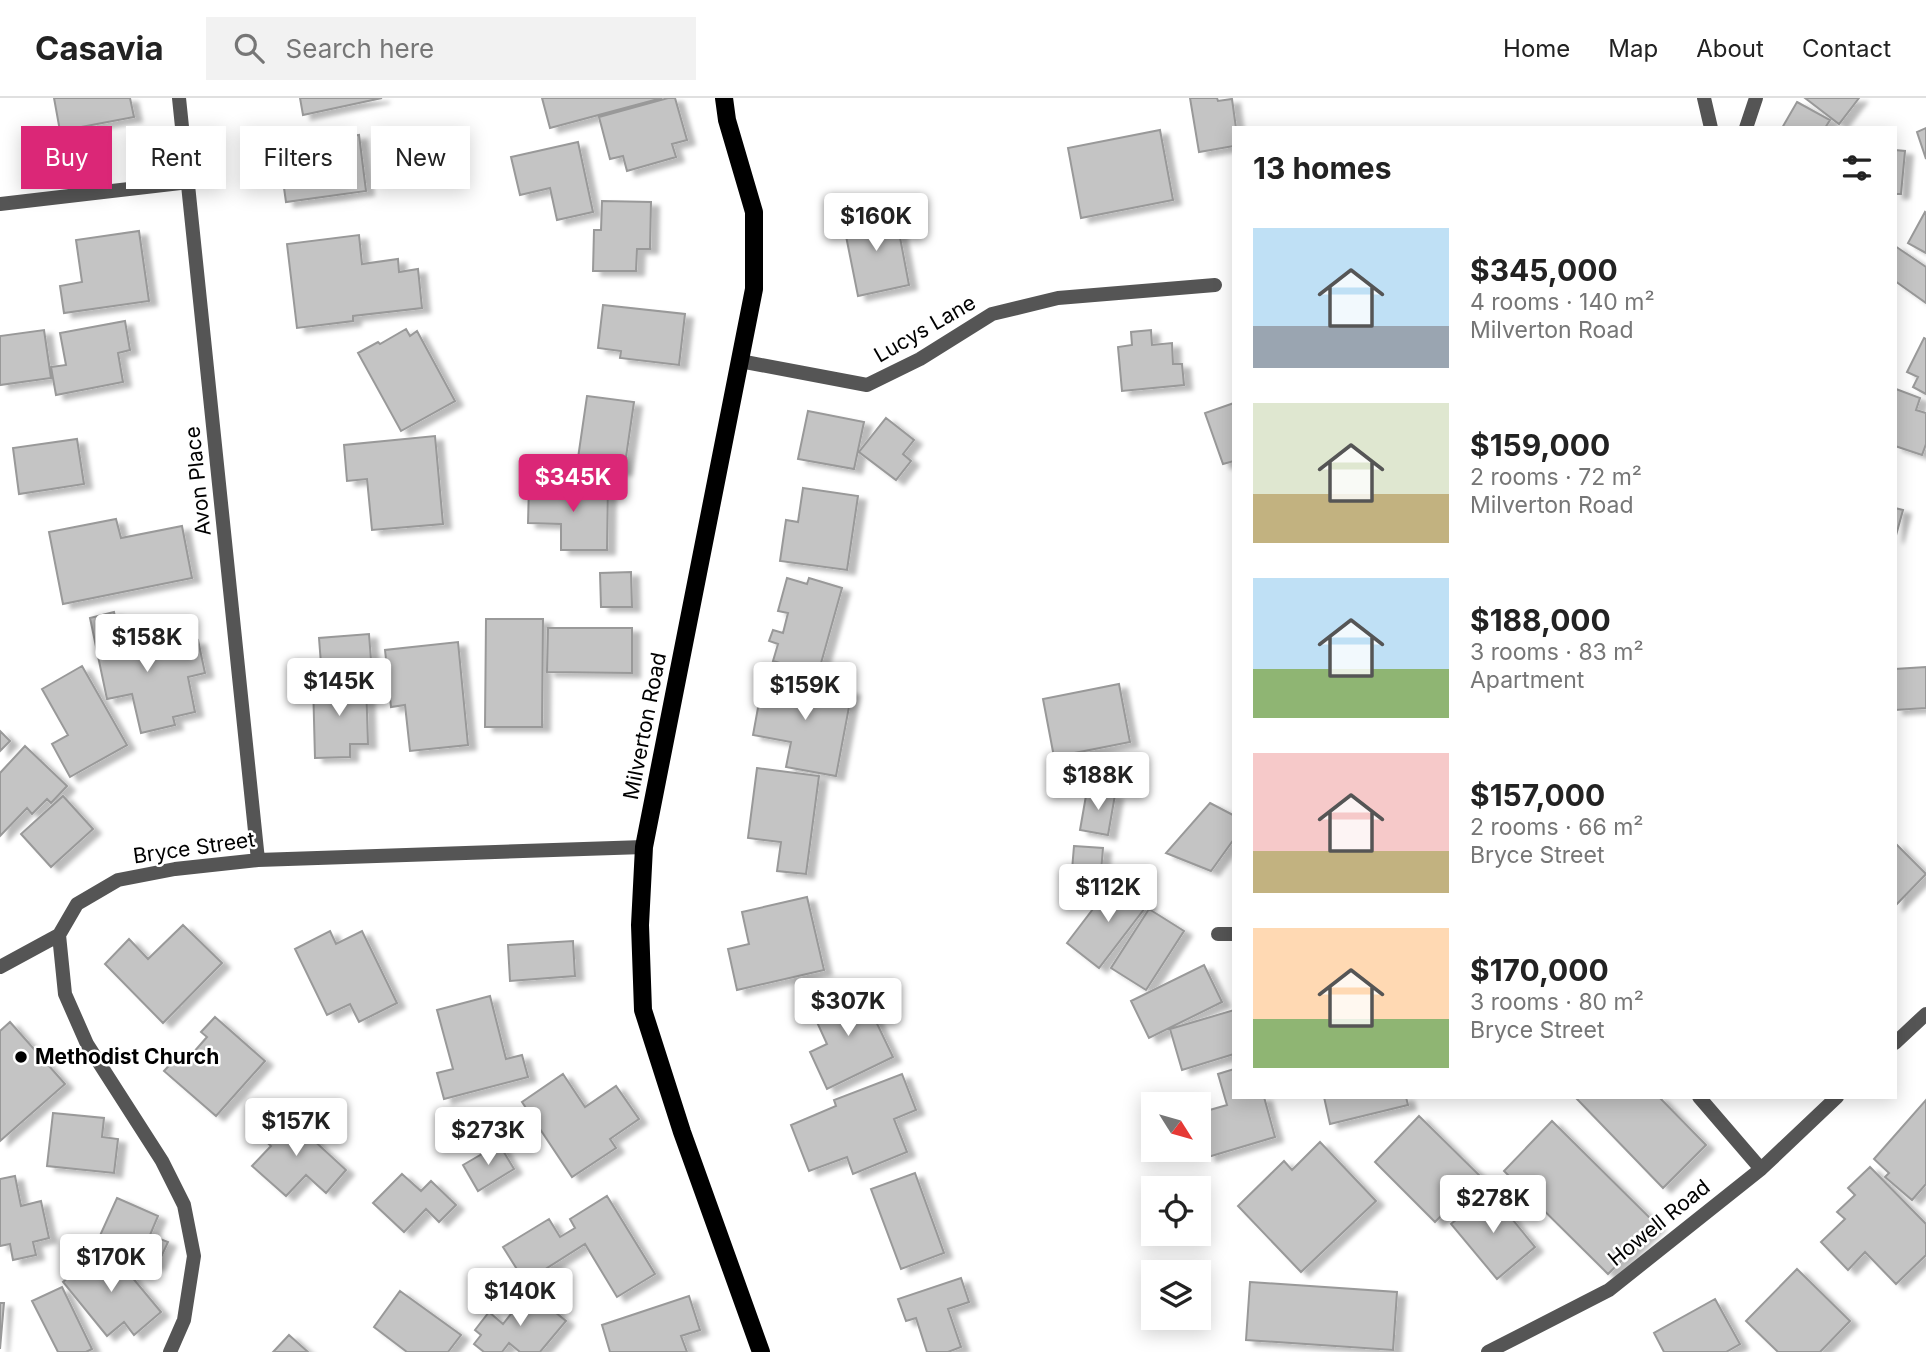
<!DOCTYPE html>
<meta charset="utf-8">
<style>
:root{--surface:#fff;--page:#f2f2f2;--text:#222;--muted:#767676;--line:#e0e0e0;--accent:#db2777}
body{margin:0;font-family:Inter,sans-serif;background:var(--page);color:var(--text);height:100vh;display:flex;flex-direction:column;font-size:26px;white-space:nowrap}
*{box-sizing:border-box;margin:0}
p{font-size:23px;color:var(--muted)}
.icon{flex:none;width:38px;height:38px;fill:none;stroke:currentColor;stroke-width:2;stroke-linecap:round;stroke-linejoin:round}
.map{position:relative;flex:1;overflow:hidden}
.drawer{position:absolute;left:1232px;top:28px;width:665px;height:973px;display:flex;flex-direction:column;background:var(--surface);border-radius:0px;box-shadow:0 4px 18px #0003}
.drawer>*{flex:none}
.hud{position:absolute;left:21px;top:28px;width:665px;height:63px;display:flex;gap:14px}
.needle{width:46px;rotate:127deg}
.tools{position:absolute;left:1141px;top:994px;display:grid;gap:14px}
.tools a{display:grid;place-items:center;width:70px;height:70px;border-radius:0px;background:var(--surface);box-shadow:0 4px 18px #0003;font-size:35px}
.price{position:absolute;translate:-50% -60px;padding:0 16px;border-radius:7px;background:#fff;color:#222;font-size:23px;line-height:46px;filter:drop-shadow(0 2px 4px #0008)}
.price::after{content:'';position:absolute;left:50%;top:42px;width:21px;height:16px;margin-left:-10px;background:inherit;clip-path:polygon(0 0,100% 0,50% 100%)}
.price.current{background:var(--accent);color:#fff}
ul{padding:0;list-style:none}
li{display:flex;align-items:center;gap:21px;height:175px;padding:0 21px}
li span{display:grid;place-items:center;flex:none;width:196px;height:140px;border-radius:0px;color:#555}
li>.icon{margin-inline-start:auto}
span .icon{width:84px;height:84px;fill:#fffc;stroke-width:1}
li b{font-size:30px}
h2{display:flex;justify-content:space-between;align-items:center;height:84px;padding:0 21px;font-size:30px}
.pill{padding:0 24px;border-radius:0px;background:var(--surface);box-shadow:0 4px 18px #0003;font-size:24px;line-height:63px}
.pill.current{background:var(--accent);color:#fff}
header{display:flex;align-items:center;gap:42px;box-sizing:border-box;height:98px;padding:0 35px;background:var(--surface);border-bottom:2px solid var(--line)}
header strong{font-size:33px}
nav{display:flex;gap:38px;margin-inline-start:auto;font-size:24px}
.search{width:490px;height:63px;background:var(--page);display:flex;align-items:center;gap:18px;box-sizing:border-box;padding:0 24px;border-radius:0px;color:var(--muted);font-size:26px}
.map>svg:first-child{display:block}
.building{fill:#c4c4c4;stroke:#999;stroke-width:2;filter:url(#shadow)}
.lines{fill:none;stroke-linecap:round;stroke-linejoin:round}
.minor{stroke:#555;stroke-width:14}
.primary{stroke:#000;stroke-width:18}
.poi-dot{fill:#000;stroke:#fff;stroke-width:2.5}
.labels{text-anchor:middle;stroke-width:5;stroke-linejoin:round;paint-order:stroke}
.street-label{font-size:21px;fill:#000;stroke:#fff}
.poi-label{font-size:21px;font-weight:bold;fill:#000;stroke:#fff;text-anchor:start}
</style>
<header>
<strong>Casavia</strong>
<div class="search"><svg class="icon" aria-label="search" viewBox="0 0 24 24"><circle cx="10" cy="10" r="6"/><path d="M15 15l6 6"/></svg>Search here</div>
<nav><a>Home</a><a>Map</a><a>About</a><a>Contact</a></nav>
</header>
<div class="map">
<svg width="1926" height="1254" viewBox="0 0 1926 1254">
<defs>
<filter id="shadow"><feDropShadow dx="8" dy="4.5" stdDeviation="2" flood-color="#0004"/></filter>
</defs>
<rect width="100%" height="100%" fill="#fff"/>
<!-- building -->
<path class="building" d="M54,0H130L134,19L60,33Z
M300,0H382L303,17Z
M542,0H662L550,30Z
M668,0H675L687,42L672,46L676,59L627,73L623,58L610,61L599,19Z
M1190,0H1217L1218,3L1232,1L1236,30H1234V48L1199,54Z
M1805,0H1859L1839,26Z
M1797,4L1830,22L1825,30H1782Z
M1926,30V61L1917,34Z
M1160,32L1173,102L1081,120L1068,50Z
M301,36L302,45L359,37L366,93L286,104L277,40Z
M578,44L593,114L557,122L550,90L520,97L511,59Z
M1895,52L1905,53L1901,96H1895Z
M602,103L651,104L650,151H637L636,173H593L594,132H601Z
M895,113L909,187L858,198L843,123Z
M1925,114L1926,115V155L1908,145Z
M139,133L149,203L64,215L60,188L82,184L76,142Z
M359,137L362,166L398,161L399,174L418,171L422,210L353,218V223L297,230L287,146Z
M1895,148L1926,169V205L1895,183Z
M603,207L685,216L679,267L620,260L621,253L598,250Z
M125,223L130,252L118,255L123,284L56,297L51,269L66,267L60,235Z
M406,231L410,238L417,233L455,303L401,333L358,255L378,244L380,246Z
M44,232L51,280L0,287V238Z
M1151,232L1152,247L1172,245L1173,266H1182L1184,287L1122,293L1118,249L1132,247L1131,234Z
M1924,240L1926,241V296L1913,289L1918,279L1907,274Z
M1896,291L1920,300L1916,312L1926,315V346L1922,357L1895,348Z
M587,298L634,304L624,373L577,367Z
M1234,305V363L1223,366L1205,315Z
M808,313L864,324L854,371L798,361Z
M886,320L914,342L903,356L911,363L896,382L859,354Z
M435,338L443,426L372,432L367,381L347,383L344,347Z
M77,341L84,386L19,396L13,350Z
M529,387L608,388L607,452H561V426L528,425Z
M803,390L858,398L847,472L780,463L786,422L798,424Z
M1895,410L1903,412L1895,441Z
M116,421L121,440L182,428L192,480L63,506L49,434Z
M631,474L632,509H601L600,475Z
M787,480L807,486L809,480L842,490L818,576L773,563L778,546L769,543L773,532L783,535L788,515L778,513Z
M114,514L121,547L140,543L143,554L198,542L205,575L188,579L195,614L173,619L175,627L141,635L132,596L107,601L90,520Z
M486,521H543L542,629H485Z
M548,530H632V575L547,574Z
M369,536L372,575L322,579L319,540Z
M458,544L468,647L410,653L405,607L391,609L385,552Z
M82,568L127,647L70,679L52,646L68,637L42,591Z
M1926,569V610L1895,612V571Z
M764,577L852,593L836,678L786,669L791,644L753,637Z
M366,583L368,646H350V659L315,660L313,584Z
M1119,586L1130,644L1054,659L1043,601Z
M0,633L10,643L0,653Z
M25,648L67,688L51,705L47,701L32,716L27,710L0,738V675Z
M757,670L819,678L806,776L777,773L781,744L748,740Z
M1087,692L1115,697L1108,737L1080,732Z
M63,698L93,731L51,769L21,736Z
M1210,705L1233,717L1234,721V741L1211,773L1166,755Z
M1895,745L1926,776L1895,808Z
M1074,748L1103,750L1099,798L1070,796Z
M1116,781L1148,806L1099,870L1067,845Z
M807,799L824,872L737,892L728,851L749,846L742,814Z
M1149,811L1184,833L1146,892L1111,870Z
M183,827L222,865L163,925L105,866L129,841L148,861Z
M330,833L336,846L362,833L397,905L359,924L350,906L327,917L295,851Z
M573,843L575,878L510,883L508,847Z
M1204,867L1222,904L1149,940L1131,903Z
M859,888L893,959L827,991L810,954L827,946L811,911Z
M490,898L506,961L522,957L528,979L444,1001L437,975L453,971L437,912Z
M1234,912V956L1182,972L1170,931Z
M215,919L265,963L216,1018L164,973L178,958L185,964L207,939L201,934Z
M10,924L65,986L0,1043V933Z
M1234,971V999H1264L1275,1039L1208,1059L1199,1027V1015L1227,1007L1218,976Z
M563,976L585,1009L616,988L639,1021L610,1041L616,1050L572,1079L522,1004Z
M902,976L916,1012L894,1021L907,1054L853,1076L847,1059L809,1073L791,1027L836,1008L834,1002Z
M1324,999H1406L1408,1007L1330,1026Z
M1575,999H1659L1706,1047L1663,1090Z
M1926,1002V1086L1912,1102L1885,1079L1889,1075L1874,1061Z
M283,1014L346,1072L326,1095L306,1077L286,1098L252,1068L271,1048L261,1039Z
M53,1015L104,1020L102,1039L118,1041L114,1075L47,1068Z
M1419,1018L1480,1078L1435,1124L1375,1064Z
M1552,1023L1657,1127L1608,1176L1504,1073Z
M1320,1044L1376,1103L1301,1174L1238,1108L1284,1063L1292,1072Z
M499,1046L514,1071L478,1093L463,1067Z
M1870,1069L1926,1126V1157L1896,1186L1865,1154L1848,1172L1821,1144L1845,1121L1837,1114L1855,1097L1848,1090Z
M915,1075L944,1155L901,1171L871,1091Z
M402,1076L421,1093L431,1083L456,1107L439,1124L426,1111L404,1134L373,1105Z
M15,1078L21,1108L41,1103L49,1140L33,1144L36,1157L13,1162L10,1146L0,1148V1081Z
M1490,1094L1535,1149L1497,1181L1451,1126Z
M607,1098L655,1176L617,1199L585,1146L525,1184L503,1149L549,1121L560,1139L575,1130L570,1121Z
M117,1100L158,1118L150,1137L168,1144L157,1168L98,1142Z
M106,1148L161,1214L134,1237L124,1224L107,1238L63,1184Z
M1797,1171L1850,1223L1820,1254H1778L1746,1223Z
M961,1180L969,1204L948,1211L961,1249L948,1254H927L916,1220L906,1223L898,1201Z
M1250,1184L1397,1194L1393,1252L1246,1242Z
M62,1189L92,1251L86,1254H58L32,1203Z
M400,1193L461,1237L448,1254H407L374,1229Z
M529,1193L566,1223L540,1254H520L509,1245L502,1254H484L474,1246L481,1237L475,1232L489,1214L503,1226Z
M689,1198L700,1232L681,1238L687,1254H610L602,1227Z
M1715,1201L1740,1246L1726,1254H1664L1654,1235Z
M0,1205H4L0,1251Z
M289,1237L308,1254H273Z"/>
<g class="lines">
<!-- minor -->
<path class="minor" d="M179,0L258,762
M1704,0L1711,30
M1746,30L1756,0
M0,106L189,84
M740,263L867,287L920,261L992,216L1058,200L1215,187
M1218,836H1234
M0,869L59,837
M1895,945L1926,916
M1699,999L1761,1071
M170,1254L184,1222L194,1158L184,1107L162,1063L87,946L65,896L59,837L77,806L118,782L175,771L258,762L644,749
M1488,1254L1609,1192L1761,1071L1837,999"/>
<!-- primary -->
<path class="primary" d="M724,0L727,22L754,114V191L644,749L640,827L643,912L682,1034L761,1254"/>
</g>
<!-- markers -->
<circle class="poi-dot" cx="21" cy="959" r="7"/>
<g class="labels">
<!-- street labels -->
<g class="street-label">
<text transform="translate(925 231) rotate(-30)" y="7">Lucys Lane</text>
<text transform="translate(198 383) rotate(-96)" y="7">Avon Place</text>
<text transform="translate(645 628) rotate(-79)" y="7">Milverton Road</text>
<text transform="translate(194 750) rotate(-8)" y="7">Bryce Street</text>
<text transform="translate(1659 1125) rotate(-39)" y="7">Howell Road</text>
</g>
<!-- poi labels -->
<g class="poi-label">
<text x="35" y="966">Methodist Church</text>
</g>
</g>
</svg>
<div class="tools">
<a><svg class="needle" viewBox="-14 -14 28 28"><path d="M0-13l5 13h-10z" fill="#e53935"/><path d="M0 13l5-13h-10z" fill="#767676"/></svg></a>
<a><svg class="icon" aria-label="locate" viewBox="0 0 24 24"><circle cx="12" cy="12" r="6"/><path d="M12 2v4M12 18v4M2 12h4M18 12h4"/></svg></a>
<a><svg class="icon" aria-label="layers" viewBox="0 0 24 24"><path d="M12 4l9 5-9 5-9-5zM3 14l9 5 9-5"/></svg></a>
</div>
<b class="price" style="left:876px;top:155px">$160K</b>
<b class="price current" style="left:573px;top:416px">$345K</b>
<b class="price" style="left:147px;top:576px">$158K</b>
<b class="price" style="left:339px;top:620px">$145K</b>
<b class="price" style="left:805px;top:624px">$159K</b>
<b class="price" style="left:1098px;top:714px">$188K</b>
<b class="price" style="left:1108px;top:826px">$112K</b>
<b class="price" style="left:848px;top:940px">$307K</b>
<b class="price" style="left:296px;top:1060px">$157K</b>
<b class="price" style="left:488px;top:1069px">$273K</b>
<b class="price" style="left:1493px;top:1137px">$278K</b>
<b class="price" style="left:111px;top:1196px">$170K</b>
<b class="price" style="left:520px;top:1230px">$140K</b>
<div class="hud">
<a class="pill current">Buy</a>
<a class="pill">Rent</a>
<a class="pill">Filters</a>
<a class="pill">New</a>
</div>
<section class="drawer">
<h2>13 homes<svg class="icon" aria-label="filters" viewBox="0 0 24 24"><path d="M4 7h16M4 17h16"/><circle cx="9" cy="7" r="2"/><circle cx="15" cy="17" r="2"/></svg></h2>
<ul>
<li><span style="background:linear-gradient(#bfe0f5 70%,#9aa5b1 0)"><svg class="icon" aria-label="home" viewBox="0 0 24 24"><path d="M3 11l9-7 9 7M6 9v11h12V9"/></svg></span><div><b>$345,000</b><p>4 rooms · 140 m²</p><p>Milverton Road</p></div></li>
<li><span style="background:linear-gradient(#dfe7d0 65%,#c2b280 0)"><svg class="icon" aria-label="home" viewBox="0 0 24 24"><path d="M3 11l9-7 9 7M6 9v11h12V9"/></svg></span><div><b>$159,000</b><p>2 rooms · 72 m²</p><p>Milverton Road</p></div></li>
<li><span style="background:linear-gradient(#bfe0f5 65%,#8fb573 0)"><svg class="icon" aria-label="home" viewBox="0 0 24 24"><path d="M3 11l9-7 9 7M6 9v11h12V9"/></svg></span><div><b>$188,000</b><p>3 rooms · 83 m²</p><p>Apartment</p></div></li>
<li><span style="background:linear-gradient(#f6c9c9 70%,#c2b280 0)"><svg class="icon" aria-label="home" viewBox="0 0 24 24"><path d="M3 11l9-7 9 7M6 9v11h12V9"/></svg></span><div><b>$157,000</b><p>2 rooms · 66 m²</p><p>Bryce Street</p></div></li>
<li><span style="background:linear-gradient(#ffd9b3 65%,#8fb573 0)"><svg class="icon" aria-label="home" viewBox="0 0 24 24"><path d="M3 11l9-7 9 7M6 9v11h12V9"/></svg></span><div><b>$170,000</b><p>3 rooms · 80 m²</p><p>Bryce Street</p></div></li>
</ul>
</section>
</div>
